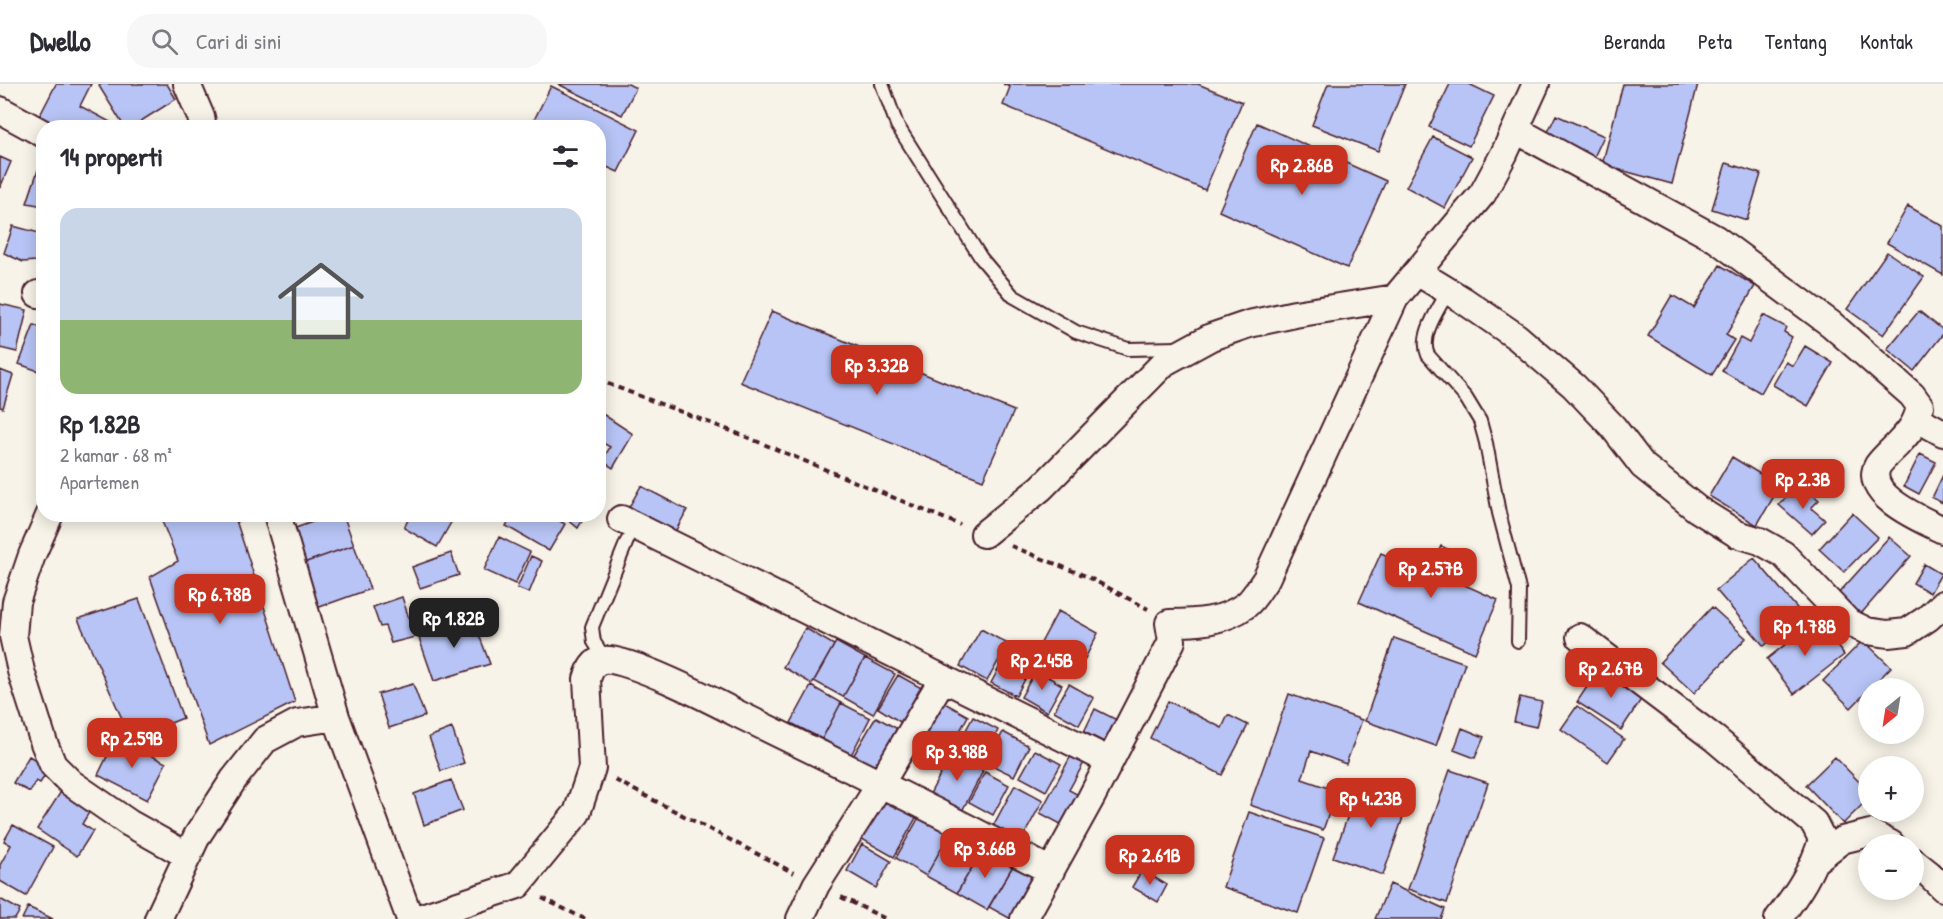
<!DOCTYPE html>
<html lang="id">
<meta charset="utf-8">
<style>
:root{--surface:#fff;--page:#f7f7f7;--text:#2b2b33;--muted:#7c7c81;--line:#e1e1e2;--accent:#c8321e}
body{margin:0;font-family:"Patrick Hand",sans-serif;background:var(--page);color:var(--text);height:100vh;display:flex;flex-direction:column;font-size:22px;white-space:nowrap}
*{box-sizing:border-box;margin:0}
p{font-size:20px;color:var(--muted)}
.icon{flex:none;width:33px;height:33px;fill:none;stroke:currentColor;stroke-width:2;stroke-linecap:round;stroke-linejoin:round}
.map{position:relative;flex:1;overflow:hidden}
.drawer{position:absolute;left:36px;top:36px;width:570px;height:402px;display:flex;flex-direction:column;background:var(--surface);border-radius:24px;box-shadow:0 3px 15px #0003}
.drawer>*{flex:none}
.needle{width:39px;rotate:210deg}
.tools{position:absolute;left:1858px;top:594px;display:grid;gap:12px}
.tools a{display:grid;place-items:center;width:66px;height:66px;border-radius:50%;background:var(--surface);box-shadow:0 3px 15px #0003;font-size:30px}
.price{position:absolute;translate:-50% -51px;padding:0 14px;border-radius:12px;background:var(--accent);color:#fff;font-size:20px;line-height:39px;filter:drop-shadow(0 2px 3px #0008)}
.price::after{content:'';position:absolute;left:50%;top:36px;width:18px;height:14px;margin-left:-9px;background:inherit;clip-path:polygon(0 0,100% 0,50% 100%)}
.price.current{background:#222;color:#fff}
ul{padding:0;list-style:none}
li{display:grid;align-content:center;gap:12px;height:318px;padding:0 24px}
li span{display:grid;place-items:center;height:186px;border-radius:18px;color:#555}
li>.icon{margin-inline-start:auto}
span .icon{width:108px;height:108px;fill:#fffc;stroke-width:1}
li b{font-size:26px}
h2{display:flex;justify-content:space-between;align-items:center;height:72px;padding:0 24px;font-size:26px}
header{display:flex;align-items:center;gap:36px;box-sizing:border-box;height:84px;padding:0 30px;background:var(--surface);border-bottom:2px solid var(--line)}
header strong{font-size:28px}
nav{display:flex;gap:33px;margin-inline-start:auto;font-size:21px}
.search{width:420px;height:54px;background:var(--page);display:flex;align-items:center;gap:15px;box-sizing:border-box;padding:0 21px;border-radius:24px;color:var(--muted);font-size:22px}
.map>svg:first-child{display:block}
.building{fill:#b7c4f5;stroke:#4a1f2b;stroke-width:1.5}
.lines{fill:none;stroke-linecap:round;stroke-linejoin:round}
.lane-casing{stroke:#4a1f2b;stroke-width:16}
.street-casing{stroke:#4a1f2b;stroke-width:30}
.path{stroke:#4a1f2b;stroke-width:4;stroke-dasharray:6 4.5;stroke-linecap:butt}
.lane{stroke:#f7f3e8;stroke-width:12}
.street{stroke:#f7f3e8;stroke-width:26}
</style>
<header>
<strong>Dwello</strong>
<div class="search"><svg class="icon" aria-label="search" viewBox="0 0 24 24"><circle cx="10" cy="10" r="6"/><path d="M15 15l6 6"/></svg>Cari di sini</div>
<nav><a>Beranda</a><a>Peta</a><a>Tentang</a><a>Kontak</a></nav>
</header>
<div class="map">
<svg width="1943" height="835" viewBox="0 0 1943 835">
<rect width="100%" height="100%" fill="#f7f3e8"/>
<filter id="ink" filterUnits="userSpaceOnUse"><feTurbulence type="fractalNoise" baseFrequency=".0167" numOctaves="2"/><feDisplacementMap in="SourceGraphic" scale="12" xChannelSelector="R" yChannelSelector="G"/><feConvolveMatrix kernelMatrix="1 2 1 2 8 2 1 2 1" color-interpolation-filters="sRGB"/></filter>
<g filter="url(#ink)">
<!-- building -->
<path class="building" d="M56,0H91L80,22L114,40L112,44H44L35,41Z
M102,0H167L176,15L130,44H125L99,2Z
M558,0H628L636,4L622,31Z
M1003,0H1198L1242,18L1205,106L1003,21L1010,3Z
M1328,0H1405L1378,67L1312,41Z
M1450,0H1469L1494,12L1469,62L1429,43Z
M1623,0H1698L1672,100L1602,81Z
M551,2L639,46L618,88L598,79V44H530Z
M1556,31L1604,52L1594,73L1546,52Z
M1257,39L1386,97L1347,184L1219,127Z
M1433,53L1472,73L1445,124L1406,103Z
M0,73L11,78L0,104Z
M1726,79L1761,90L1747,136L1712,125Z
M38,86L44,88V122L27,119Z
M1908,122L1943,142V191L1887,159Z
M13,142L43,150L36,177L23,178L4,169Z
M1887,168L1924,193L1883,251L1847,225Z
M1720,181L1755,202L1726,251L1734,256L1712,291L1648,252L1672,211L1694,224Z
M0,220L27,226L17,268L0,264Z
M772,227L1014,327L983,396L740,298Z
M1919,227L1943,246V250L1914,287L1887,265Z
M1763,231L1786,243L1784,248L1792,253L1761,309L1722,287L1740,254L1749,259Z
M34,241L44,245V289L19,280Z
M1805,262L1833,279L1808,322L1773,301L1786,278L1793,282Z
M0,286L13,291L3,324L0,323Z
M598,327L633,350L613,384L602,377L610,363L598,356Z
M1920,370L1936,378L1919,410L1904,402Z
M1732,373L1780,402L1757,441L1709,412Z
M1943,391V419L1932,414Z
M641,402L687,426L670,457L624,432Z
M1805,404L1819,416L1811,424L1825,436L1812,450L1779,421L1792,407L1798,412Z
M1852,429L1878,453L1844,488L1819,465Z
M173,430H234L295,618L209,661L150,493L178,477L161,435Z
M335,430H343L354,461L298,481L287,447Z
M411,430H446L453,435L437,463L404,444Z
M513,430H548L565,440L549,467L506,442Z
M561,430H586L578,444Z
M499,453L530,468L515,500L484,486Z
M1889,453L1911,472L1860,531L1837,511Z
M354,461L370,505L314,525L298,481Z
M1441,462L1460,471L1449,494L1498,516L1475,569L1359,518L1381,469L1428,490Z
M451,469L459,491L420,504L412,483Z
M531,472L542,477L529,509L517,504Z
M1754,474L1802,530L1764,562L1716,506Z
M1924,480L1941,490L1930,509L1913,499Z
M402,513L415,553L391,559L385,542L380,543L373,523Z
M139,515L183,634L131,655L78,535Z
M1712,523L1746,554L1694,609L1660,578Z
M1058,527L1098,549L1075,594L1034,572Z
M472,532L490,580L434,597L418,551Z
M1816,536L1844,571L1794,610L1767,575Z
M805,544L834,561L812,600L783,583Z
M981,545L1008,560L987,597L960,582Z
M1394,554L1465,579L1436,662L1365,637Z
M1863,556L1891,583L1851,624L1823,597Z
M836,558L865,574L843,613L814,597Z
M1006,571L1031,584L1016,612L991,599Z
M865,574L895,590L873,630L843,613Z
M1600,583L1644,611L1621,646L1577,618Z
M1036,586L1062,601L1047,628L1021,613Z
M898,591L925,606L905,641L878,624Z
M413,600L425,632L389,644L378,610Z
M1069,600L1094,614L1079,641L1054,627Z
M811,602L841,619L822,655L791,639Z
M1289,610L1362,636L1346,680L1311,667L1302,695L1337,707L1323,746L1250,721Z
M1520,613L1542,618L1536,643L1514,638Z
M941,617L968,632L950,665L924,651Z
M1168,617L1222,644L1228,631L1248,641L1222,691L1150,654Z
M841,619L870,634L851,671L822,655Z
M1577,622L1624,655L1608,678L1561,645Z
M1095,625L1119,637L1108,660L1084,648Z
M876,633L905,649L882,690L852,674Z
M973,633L998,646L985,672L959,659Z
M452,644L464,679L441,687L429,653Z
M1462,644L1484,653L1475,674L1454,666Z
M1003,648L1029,662L1014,692L987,679Z
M116,654L166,679L147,716L98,691Z
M1035,666L1061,680L1046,707L1020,693Z
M1073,668L1086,675L1069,706L1086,715L1070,745L1040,729Z
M951,670L983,687L962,727L930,710Z
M29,672L50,684L40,699L36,697L30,708L13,699Z
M1835,673L1869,708V714L1843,740L1806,701Z
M1450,686L1488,699L1447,819L1408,805Z
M985,688L1009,701L993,731L969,718Z
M451,696L463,726L424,741L414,710Z
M1360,698L1409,716L1383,791L1333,773Z
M1015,701L1043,716L1021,757L993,742Z
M62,706L91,725L82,740L93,747L77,772L37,745Z
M885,713L917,732L894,773L862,755Z
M922,728L952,745L926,792L896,774Z
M1249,728L1324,754L1298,829L1223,803Z
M13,741L53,763L26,812L0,797V781L11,761L4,757Z
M952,745L984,763L957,809L926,792Z
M862,760L891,777L876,804L847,787Z
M984,763L1014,780L987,826L957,809Z
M1014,780L1041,796L1019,835H1011L989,823Z
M1142,786L1167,801L1158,818L1132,803Z
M1390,800L1445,825L1441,835H1375Z
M0,815L20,826L15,835H0Z
M28,823L53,835H22Z"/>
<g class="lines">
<defs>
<path id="lane" d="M882,0L897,41L981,174L1013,212L1076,248L1128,265L1179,264
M1448,207C1439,225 1419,251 1428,271L1466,314L1480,337L1486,359L1499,429L1519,505L1518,557
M605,575L594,558L592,543L627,457"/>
<path id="street" d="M187,0L201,33L203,44
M0,26L44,50
M1516,46L1716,155L1831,240L1912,311L1920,322C1917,340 1909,348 1897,361C1891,367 1883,374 1878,381C1861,411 1923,436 1943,446
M1417,188L1463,216L1517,253L1574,302L1613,343L1643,382L1697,425L1737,450L1760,457L1783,470L1848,538L1867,547L1888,550L1907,548L1928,534L1943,520
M38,210L44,211
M1918,335L1943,349
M50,430L32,471L16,518L13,552L21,587L44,659L53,681L71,699L129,739L188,772
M277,430L336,633L410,835
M621,435L1110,677
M984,450L1041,404L1165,278L1211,253L1249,240L1295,230L1395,214
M1580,553L1715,655L1814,739L1822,755C1814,785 1797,810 1778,835
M1817,775L1842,756L1870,749L1891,760
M1914,778L1929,790L1943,804
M158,835L197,752L234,695L265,656L297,639L336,633
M416,835L518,801L577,729L592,684L587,595C590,586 593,577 604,576C625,572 715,618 738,630C843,681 948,733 1051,787
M800,835L816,801L881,699L943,594
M1024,835L1091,714L1172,557L1169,539C1197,539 1223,538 1246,521C1254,515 1260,503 1266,495L1395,214L1483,109L1504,70L1536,0"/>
</defs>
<!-- lane casing -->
<use href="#lane" class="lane-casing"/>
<!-- street casing -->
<use href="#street" class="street-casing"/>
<!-- path -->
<path class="path" d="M598,296L739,350L960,441
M1011,462L1088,493L1148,525
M615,696L794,789
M841,813L886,835
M542,814L585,835"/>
<!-- lane -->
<use href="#lane" class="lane"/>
<!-- street -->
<use href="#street" class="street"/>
</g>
</g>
</svg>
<div class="tools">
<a><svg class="needle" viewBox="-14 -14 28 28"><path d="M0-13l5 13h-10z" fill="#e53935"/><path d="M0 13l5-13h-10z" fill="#7c7c81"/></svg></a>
<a>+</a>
<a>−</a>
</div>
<b class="price" style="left:1302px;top:112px">Rp 2.86B</b>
<b class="price" style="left:877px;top:312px">Rp 3.32B</b>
<b class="price" style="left:1803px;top:426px">Rp 2.3B</b>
<b class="price" style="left:1431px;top:515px">Rp 2.57B</b>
<b class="price" style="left:220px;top:541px">Rp 6.78B</b>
<b class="price current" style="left:454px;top:565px">Rp 1.82B</b>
<b class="price" style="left:1805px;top:573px">Rp 1.78B</b>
<b class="price" style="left:1042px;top:607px">Rp 2.45B</b>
<b class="price" style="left:1611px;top:615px">Rp 2.67B</b>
<b class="price" style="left:132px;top:685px">Rp 2.59B</b>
<b class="price" style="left:957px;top:698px">Rp 3.98B</b>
<b class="price" style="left:1371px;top:745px">Rp 4.23B</b>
<b class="price" style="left:985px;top:795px">Rp 3.66B</b>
<b class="price" style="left:1150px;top:802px">Rp 2.61B</b>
<section class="drawer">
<h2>14 properti<svg class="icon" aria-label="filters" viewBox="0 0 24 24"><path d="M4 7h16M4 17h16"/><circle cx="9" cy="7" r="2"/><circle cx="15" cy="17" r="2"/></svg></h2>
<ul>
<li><span style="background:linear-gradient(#c9d6e8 60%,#8fb573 0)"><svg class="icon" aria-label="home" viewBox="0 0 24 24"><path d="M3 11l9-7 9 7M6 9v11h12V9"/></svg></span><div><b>Rp 1.82B</b><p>2 kamar · 68 m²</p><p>Apartemen</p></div></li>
</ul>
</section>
</div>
